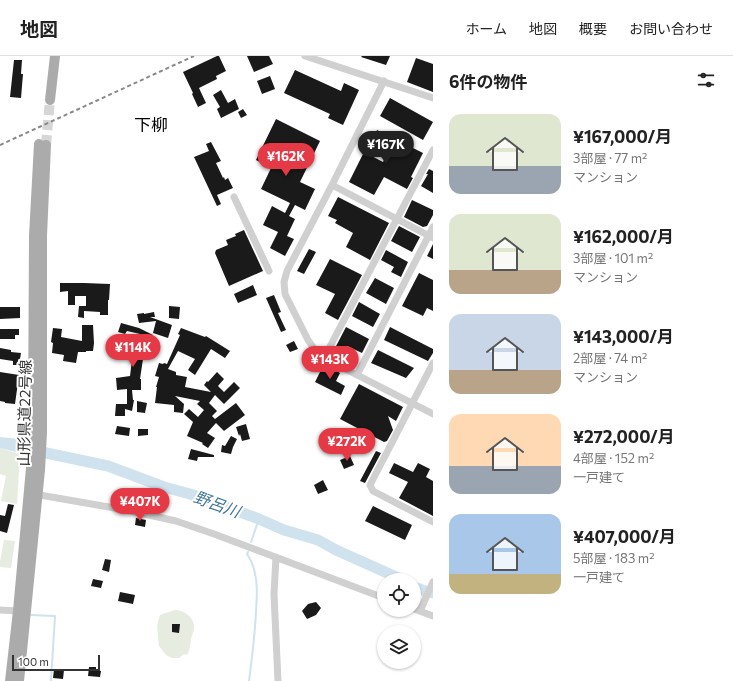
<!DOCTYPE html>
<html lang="ja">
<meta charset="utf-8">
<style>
:root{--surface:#fff;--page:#f6f6f6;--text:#222;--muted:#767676;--line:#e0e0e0;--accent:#e63946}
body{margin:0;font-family:Commissioner,"Noto Sans JP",sans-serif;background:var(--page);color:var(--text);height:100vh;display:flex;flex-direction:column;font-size:15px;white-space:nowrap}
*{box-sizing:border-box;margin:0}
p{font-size:13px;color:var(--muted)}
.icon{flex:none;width:22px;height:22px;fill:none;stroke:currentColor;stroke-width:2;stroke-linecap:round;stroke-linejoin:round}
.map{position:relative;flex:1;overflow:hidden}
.panel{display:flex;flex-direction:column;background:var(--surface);width:300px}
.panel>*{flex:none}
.fabs{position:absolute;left:377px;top:517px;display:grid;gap:8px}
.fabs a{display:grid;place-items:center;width:44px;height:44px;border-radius:50%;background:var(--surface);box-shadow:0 1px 3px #0004;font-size:20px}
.scale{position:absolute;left:12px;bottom:10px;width:88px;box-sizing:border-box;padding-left:4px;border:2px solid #333;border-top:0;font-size:11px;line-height:14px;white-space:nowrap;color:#333;-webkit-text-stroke:3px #fff;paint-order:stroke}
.price{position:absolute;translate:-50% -34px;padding:0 9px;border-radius:14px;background:var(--accent);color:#fff;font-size:13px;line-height:26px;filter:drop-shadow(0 1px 2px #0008)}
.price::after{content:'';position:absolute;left:50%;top:24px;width:12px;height:9px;margin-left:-6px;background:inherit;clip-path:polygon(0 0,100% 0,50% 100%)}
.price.selected{background:#222;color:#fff}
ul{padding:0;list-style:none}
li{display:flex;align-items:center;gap:12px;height:100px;padding:0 16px}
li span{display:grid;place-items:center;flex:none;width:112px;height:80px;border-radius:12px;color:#555}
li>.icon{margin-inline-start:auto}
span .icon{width:48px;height:48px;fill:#fffc;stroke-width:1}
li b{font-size:17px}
h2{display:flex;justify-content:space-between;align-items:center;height:48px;padding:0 16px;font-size:17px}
header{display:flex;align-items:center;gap:24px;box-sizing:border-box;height:56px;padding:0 20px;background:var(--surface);border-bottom:1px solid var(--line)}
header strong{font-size:19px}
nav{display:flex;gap:22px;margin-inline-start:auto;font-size:14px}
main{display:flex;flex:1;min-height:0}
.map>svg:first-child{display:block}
.green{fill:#e6ecdf}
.water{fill:#cfe2ee}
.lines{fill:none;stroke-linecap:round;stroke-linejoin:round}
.stream{stroke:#cfe2ee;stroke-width:2}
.river{stroke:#cfe2ee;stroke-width:11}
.building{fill:#1a1a1a}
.primary-tunnel{stroke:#d6d6d6;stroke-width:10;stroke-dasharray:10 5;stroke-linecap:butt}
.minor{stroke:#d0d0d0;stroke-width:7}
.primary{stroke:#ababab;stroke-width:10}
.rail{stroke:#888;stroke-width:2;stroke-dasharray:4 3;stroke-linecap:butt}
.labels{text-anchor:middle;stroke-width:4;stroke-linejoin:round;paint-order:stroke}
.street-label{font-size:15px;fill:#333;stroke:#fff}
.water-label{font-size:16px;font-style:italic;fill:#3f7597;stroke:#fff}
.quarter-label{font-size:17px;fill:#000;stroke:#fff}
</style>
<header>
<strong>地図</strong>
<nav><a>ホーム</a><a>地図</a><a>概要</a><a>お問い合わせ</a></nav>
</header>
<main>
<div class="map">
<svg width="433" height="625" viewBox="0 0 433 625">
<rect width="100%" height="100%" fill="#fff"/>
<!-- green -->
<path class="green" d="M0,392L20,398L17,448L1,445L6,420L0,418Z
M4,484L15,485L11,512L0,511V506Z
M175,554C184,554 194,561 194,571C194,575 192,579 191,583C190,589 190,594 187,599L184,598L179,602H172L166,599L159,590L158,582V578L157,571L158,566L160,559Z"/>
<!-- water -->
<path class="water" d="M0,381L19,383L46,389L44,403L0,392Z"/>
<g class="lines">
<!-- stream -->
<path class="stream" d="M251,486L259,463
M248,496L247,498C251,504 254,511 255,518C258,530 257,543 256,555C255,578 252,602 249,625
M31,559L55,560L51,625"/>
<!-- river -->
<path class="river" d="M32,394L108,410L164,431L190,438L259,463L284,474L318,484L336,494L403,524
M414,531L422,534L433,537"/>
</g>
<!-- building -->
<path class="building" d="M217,0H219L226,15L216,20L217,23L199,32L206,47L198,51L192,38L193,37L183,16Z
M247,0H269L273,8L254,16Z
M362,0H390L386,9L361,1Z
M416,2L433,8V36L407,26Z
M14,4H22L21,18H23L21,42L10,41Z
M295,14L341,35L344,27L359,34L343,69L328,62L330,58L284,37Z
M270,20L275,33L262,38L257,25Z
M221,34L228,47L235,43L239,53L221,62L217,53L220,51L213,39Z
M390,42L433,66L423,84L380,60Z
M243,53L247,59L241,62L238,56Z
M276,63L320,85L300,126L315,133L305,154L295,149L289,160L295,163L287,180L294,183L285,200L270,192L278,176L263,169L272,150L285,157L290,147L261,133L271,112L256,104Z
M377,74L423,97L411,121L413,122L407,133L384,121L374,139L349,126L364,96L383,106L388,96L370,87Z
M211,86L221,105L216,107L223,122L224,121L225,124L228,122L233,132L217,139L221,148L217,150L194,101L209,95L206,88Z
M429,113L433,115V137L421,130L428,118H426Z
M338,141L389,167L370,204L346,191L353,177L335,167L337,164L328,160Z
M412,144L433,154V159L427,170L423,171L404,161Z
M399,170L420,181L412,196L391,185Z
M244,174L263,215L229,230L215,197L216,194L228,189L226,184L236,180L235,178Z
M433,188V203L427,200Z
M309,193L316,196L304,218L297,215Z
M386,194L408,206L401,221L391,216L394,211L381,204Z
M330,203L362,219L338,264L325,257L335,238L316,229Z
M419,217L433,224V255L427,252L423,260L402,250Z
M375,222L394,232L386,248L366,237Z
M60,227H84L110,228L109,244H108V259H100V256L84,255V262L78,261L79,250H86V240H75V249H68V235L60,236Z
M253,229L257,239L238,247L234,238Z
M274,239L281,256L278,257L286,274L281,276L266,242Z
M359,246L380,258L373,271L352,260Z
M169,250L180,251L179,263L169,262Z
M0,251H20V262L0,263Z
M154,256L155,261H150L172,269L168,282L153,277L156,265L139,267L137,258L144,257V258Z
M121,267L139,272L153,279L145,295H147L146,303H143L140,323H141V334H132L133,344H134L132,355L125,353V360H115L116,348H127V333L117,334L116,322L130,320L132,304H135L136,290L134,288L140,278L127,275L125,278L118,276Z
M82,269H93L94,287L93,295H86V296H78L76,307L63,305L64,299L52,297L53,287L51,286L53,272L62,273L61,281L82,285Z
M346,271L369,283L362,297L347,290L342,298L334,294Z
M390,271L433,293V297L428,305L384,284Z
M181,272L205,281L206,280L230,295L225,302L211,293L195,319L188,314L195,303L178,295L168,313L176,316V319L187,321L185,331L211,336L204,329L207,325L208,326L217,316L224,323L218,330L224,336L234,326L240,332L224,348L215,339L209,347L217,355L212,360L215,363L236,347L245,359L224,375L216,367L207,377L215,382L208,392L202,388L203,387L187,380L193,366L184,358L189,353L198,361L204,354L197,348L200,345L175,340L184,348L183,357L174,356V349L155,347L157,331H156L159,321L155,320L159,307L163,308L164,307L167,308L180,279L178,278Z
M0,273H19V279H15V283H0Z
M294,285L298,293L290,296L286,289Z
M0,292L11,294V296L21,297L19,309H13V305L0,303Z
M378,294L414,312L406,322L371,307Z
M324,308L340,317L336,325L345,330L341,339L315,326Z
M0,316L19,319L15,348L5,347V346L0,345Z
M359,328L403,351L396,365L388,360L393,374L387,385L384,386L340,363Z
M137,345L147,347L145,357L137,356Z
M246,368L250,383L242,385L240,378L239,380L236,371Z
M117,370L130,372L129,380L115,378Z
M138,373H148V379L138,380Z
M231,380L237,383L233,391L231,398L221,396L222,389L225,390Z
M191,393L214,399V401H198L197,405L188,403Z
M376,395L381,397L365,427L360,425Z
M350,400L354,409L344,413L340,404Z
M394,407L413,416L418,407L430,413L426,421L433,425V460L399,442L408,426L389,417Z
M323,424L328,434L318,438L314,429Z
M8,448L14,449L7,477L0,475V459L5,460Z
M373,450L412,469L405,484L365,465Z
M136,462L146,464L145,471L135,469Z
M105,503L111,504L109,516L102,514Z
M93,523L103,525L101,532L91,530Z
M120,536L135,539L133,548L118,545Z
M316,546L321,552L316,559L307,563L302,555L308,548Z
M172,568H180L179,577L172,576Z
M89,611H96V614L101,615L100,621L88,620Z
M54,613L64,614L63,623L53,622Z"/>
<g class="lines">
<!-- primary-tunnel -->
<path class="primary-tunnel" d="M46,89L50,44"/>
<!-- minor -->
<path class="minor" d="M305,0L433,42
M384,25L332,129L287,215L284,226L285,238L308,284L315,294L324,302L433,358
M332,129L433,182
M234,141L269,215
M324,302L433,94
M433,307L370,429L373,435L433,466
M357,319L433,171
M34,438L126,454L176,465L214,478L384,542
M276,501L274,538L278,625
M414,553L433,560
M0,554L18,555
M420,555L433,526"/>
<!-- primary -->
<path class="primary" d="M50,44L55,0
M10,625L18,555L31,412L33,370L34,180L39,88
M19,625L40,414L42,376V180L46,89"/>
<!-- rail -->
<path class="rail" d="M0,89L194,0"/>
</g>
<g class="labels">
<!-- street labels -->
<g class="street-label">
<text transform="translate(25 357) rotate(-89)" y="5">山形県道22号線</text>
</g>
<!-- water labels -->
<g class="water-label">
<text transform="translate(217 448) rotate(20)" y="6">野呂川</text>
</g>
<!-- quarter labels -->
<g class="quarter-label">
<text x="151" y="75">下柳</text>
</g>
</g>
</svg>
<div class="fabs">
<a><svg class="icon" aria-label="locate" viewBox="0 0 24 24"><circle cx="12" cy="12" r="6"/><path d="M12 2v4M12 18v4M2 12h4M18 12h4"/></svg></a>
<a><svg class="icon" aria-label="layers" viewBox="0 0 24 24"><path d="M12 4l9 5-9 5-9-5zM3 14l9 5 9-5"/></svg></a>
</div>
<div class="scale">100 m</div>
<b class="price selected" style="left:386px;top:109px">¥167K</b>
<b class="price" style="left:286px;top:121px">¥162K</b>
<b class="price" style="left:133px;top:312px">¥114K</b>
<b class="price" style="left:330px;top:324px">¥143K</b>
<b class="price" style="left:347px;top:406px">¥272K</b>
<b class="price" style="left:140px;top:466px">¥407K</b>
</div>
<section class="panel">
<h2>6件の物件<svg class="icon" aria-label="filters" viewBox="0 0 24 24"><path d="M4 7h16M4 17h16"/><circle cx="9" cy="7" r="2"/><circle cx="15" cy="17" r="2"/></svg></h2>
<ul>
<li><span style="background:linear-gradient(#dfe7d0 65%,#9aa5b1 0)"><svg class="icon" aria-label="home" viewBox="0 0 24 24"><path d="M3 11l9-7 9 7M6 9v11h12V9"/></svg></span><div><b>¥167,000/月</b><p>3部屋 · 77 m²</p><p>マンション</p></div></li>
<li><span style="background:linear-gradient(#dfe7d0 70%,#b9a48a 0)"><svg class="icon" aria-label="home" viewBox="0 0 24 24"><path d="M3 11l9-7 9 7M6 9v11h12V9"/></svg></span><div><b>¥162,000/月</b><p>3部屋 · 101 m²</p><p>マンション</p></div></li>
<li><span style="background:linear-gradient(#c9d6e8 70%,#b9a48a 0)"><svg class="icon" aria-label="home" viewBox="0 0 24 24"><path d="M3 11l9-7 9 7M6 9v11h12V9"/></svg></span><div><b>¥143,000/月</b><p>2部屋 · 74 m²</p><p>マンション</p></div></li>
<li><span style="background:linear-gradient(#ffd9b3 65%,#9aa5b1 0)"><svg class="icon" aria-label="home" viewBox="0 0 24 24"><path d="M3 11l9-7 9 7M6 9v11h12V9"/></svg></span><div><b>¥272,000/月</b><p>4部屋 · 152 m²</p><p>一戸建て</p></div></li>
<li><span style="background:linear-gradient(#a9c7e8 75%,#c2b280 0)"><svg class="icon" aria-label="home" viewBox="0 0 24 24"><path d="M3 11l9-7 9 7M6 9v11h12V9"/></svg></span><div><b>¥407,000/月</b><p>5部屋 · 183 m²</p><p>一戸建て</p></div></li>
</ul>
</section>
</main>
